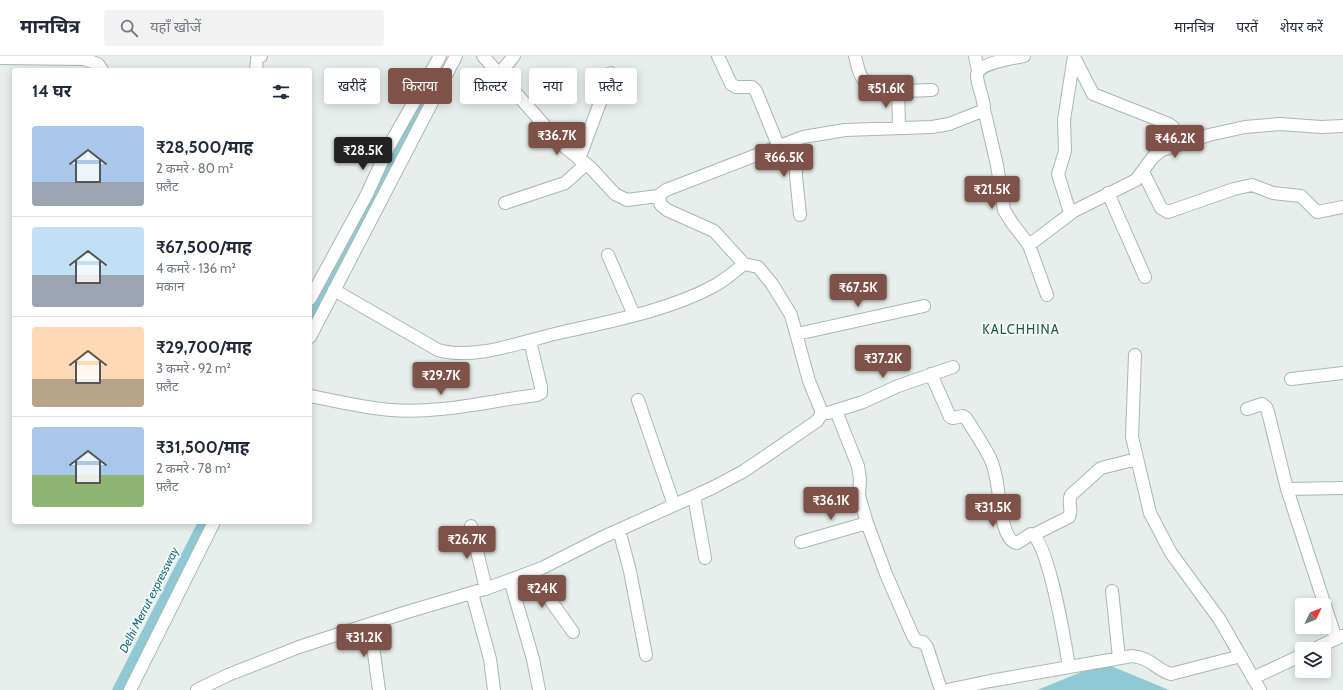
<!DOCTYPE html>
<html lang="hi">
<meta charset="utf-8">
<style>
:root{--surface:#fff;--page:#f2f2f3;--text:#1f2937;--muted:#747a83;--line:#e0e1e3;--accent:#7f5249}
body{margin:0;font-family:Cabin,"Noto Sans Devanagari",sans-serif;background:var(--page);color:var(--text);height:100vh;display:flex;flex-direction:column;font-size:15px;white-space:nowrap}
*{box-sizing:border-box;margin:0}
p{font-size:13px;color:var(--muted)}
.icon{flex:none;width:22px;height:22px;fill:none;stroke:currentColor;stroke-width:2;stroke-linecap:round;stroke-linejoin:round}
.map{position:relative;flex:1;overflow:hidden}
.panel{position:absolute;left:12px;top:12px;width:300px;height:456px;display:flex;flex-direction:column;background:var(--surface);border-radius:4px;box-shadow:0 2px 10px #0003}
.panel>*{flex:none}
.hud{position:absolute;left:324px;top:12px;width:380px;height:36px;display:flex;gap:8px}
.needle{width:26px;rotate:47deg}
.controls{position:absolute;left:1295px;top:542px;display:grid;gap:8px}
.controls a{display:grid;place-items:center;width:36px;height:36px;border-radius:4px;background:var(--surface);box-shadow:0 2px 10px #0003;font-size:20px}
.price{position:absolute;translate:-50% -34px;padding:0 9px;border-radius:4px;background:var(--accent);color:#fff;font-size:13px;line-height:26px;filter:drop-shadow(0 1px 2px #0008)}
.price::after{content:'';position:absolute;left:50%;top:24px;width:12px;height:9px;margin-left:-6px;background:inherit;clip-path:polygon(0 0,100% 0,50% 100%)}
.price.selected{background:#222;color:#fff}
ul{padding:0;list-style:none}
li{display:flex;align-items:center;gap:12px;height:100px;padding:0 20px}
li+li{border-top:1px solid var(--line)}
li span{display:grid;place-items:center;flex:none;width:112px;height:80px;border-radius:4px;color:#555}
li>.icon{margin-inline-start:auto}
span .icon{width:48px;height:48px;fill:#fffc;stroke-width:1}
li b{font-size:17px}
h2{display:flex;justify-content:space-between;align-items:center;height:48px;padding:0 20px;font-size:17px}
.tag{padding:0 14px;border-radius:4px;background:var(--surface);box-shadow:0 2px 10px #0003;font-size:14px;line-height:36px}
.tag.selected{background:var(--accent);color:#fff}
header{display:flex;align-items:center;gap:24px;box-sizing:border-box;height:56px;padding:0 20px;background:var(--surface);border-bottom:1px solid var(--line)}
header strong{font-size:19px}
nav{display:flex;gap:22px;margin-inline-start:auto;font-size:14px}
.search{width:280px;height:36px;background:var(--page);display:flex;align-items:center;gap:10px;box-sizing:border-box;padding:0 14px;border-radius:4px;color:var(--muted);font-size:15px}
.map>svg:first-child{display:block}
.water{fill:#8ec9d4}
.lines{fill:none;stroke-linecap:round;stroke-linejoin:round}
.canal{stroke:#8ec9d4;stroke-width:11}
.street-casing{stroke:#a8b8b2;stroke-width:14}
.secondary-casing{stroke:#a4bbb3;stroke-width:14}
.street{stroke:#fff;stroke-width:12}
.secondary{stroke:#fff;stroke-width:12}
.labels{text-anchor:middle;stroke-width:3.5;stroke-linejoin:round;paint-order:stroke}
.water-label{font-size:12px;font-style:italic;fill:#1c6f80;stroke:#f7fbf9}
.quarter-label{font-size:13px;letter-spacing:1px;fill:#1f5548;stroke:#f7fbf9}
</style>
<header>
<strong>मानचित्र</strong>
<div class="search"><svg class="icon" aria-label="search" viewBox="0 0 24 24"><circle cx="10" cy="10" r="6"/><path d="M15 15l6 6"/></svg>यहाँ खोजें</div>
<nav><a>मानचित्र</a><a>परतें</a><a>शेयर करें</a></nav>
</header>
<div class="map">
<svg width="1343" height="634" viewBox="0 0 1343 634">
<rect width="100%" height="100%" fill="#e6efeb"/>
<!-- water -->
<path class="water" d="M1104,607L1169,634H1037Z"/>
<g class="lines">
<!-- canal -->
<path class="canal" d="M310,262L433,24
M118,634L204,466"/>
<defs>
<path id="street" d="M483,0L560,87L591,112L615,138L627,144L658,140
M718,0L731,28L736,31H752L756,35L778,89
M855,0C857,7 858,17 863,23C878,40 912,34 932,34
M975,0L978,15
M1074,1L1093,38L1169,68L1173,71L1179,89
M0,2L84,3L98,8L102,14
M256,14L257,3L261,0
M499,18L514,0
M898,34L899,71
M984,53L997,109L1004,154L1012,167L1029,189L1047,239
M797,83L796,120L800,159
M579,103L611,17
M1143,116L1161,152L1168,156L1234,133L1252,129L1273,137L1301,140L1317,156L1343,151
M1108,137L1145,221
M505,147L565,127L586,108
M1070,157L1058,118L1065,95L1064,64L1074,0
M1029,189L1074,155L1136,124L1153,101L1162,94L1209,79L1245,71L1280,68L1321,71L1343,70
M608,199L634,259
M334,234L438,294C476,305 526,284 563,276C612,265 670,254 714,230C725,224 734,216 744,208
M310,243L367,138L389,90L440,0
M797,278L924,250
M1135,299L1132,381L1150,457L1171,497L1220,564L1260,634
M931,318L950,361L953,362L963,360L966,362C974,375 983,388 990,402C996,414 997,427 999,440C1001,452 1003,485 1017,487L1031,478C1048,482 1066,592 1069,611
M1291,323L1343,317
M310,340C337,345 364,352 391,354C439,358 489,345 537,339L541,337V331L530,285
M638,344L674,449
M1247,353L1262,348L1266,351L1268,356L1287,433L1336,583
M836,355L858,410L860,423L859,440L867,467L886,518L912,578L916,585L923,586L927,591L941,634
M828,357L863,346L898,330L953,311
M1287,433L1343,432
M694,440L705,502
M471,470L486,533
M619,474L630,515L646,599
M1033,479L1069,461C1073,453 1067,447 1071,439L1101,412L1137,403
M801,486L867,467
M531,517L573,576
M510,524L533,603L539,634
M1112,535L1119,602
M472,537L490,603L494,634
M370,568L379,634
M1314,593L1342,580
M1253,622L1302,599
M197,634L228,619L299,591L407,556L488,532L542,512L601,482L712,432L744,415L817,365L821,359V354L809,325L791,259L772,228L758,211L744,208L714,175L667,154L661,149L658,140L666,134L803,81L845,74L932,71L949,68L982,55L984,53C984,41 977,30 977,19C978,7 1014,2 1024,0
M947,634L990,625L1132,600C1152,602 1156,614 1171,618L1241,600"/>
<path id="secondary" d="M310,281L456,0
M130,634L214,466"/>
</defs>
<!-- street casing -->
<use href="#street" class="street-casing"/>
<!-- secondary casing -->
<use href="#secondary" class="secondary-casing"/>
<!-- street -->
<use href="#street" class="street"/>
<!-- secondary -->
<use href="#secondary" class="secondary"/>
</g>
<g class="labels">
<!-- water labels -->
<g class="water-label">
<text transform="translate(149 544) rotate(-63)" y="4">Delhi Merrut expressway</text>
</g>
<!-- quarter labels -->
<g class="quarter-label">
<text x="1021" y="278">KALCHHINA</text>
</g>
</g>
</svg>
<div class="controls">
<a><svg class="needle" viewBox="-14 -14 28 28"><path d="M0-13l5 13h-10z" fill="#e53935"/><path d="M0 13l5-13h-10z" fill="#747a83"/></svg></a>
<a><svg class="icon" aria-label="layers" viewBox="0 0 24 24"><path d="M12 4l9 5-9 5-9-5zM3 14l9 5 9-5"/></svg></a>
</div>
<b class="price" style="left:886px;top:53px">₹51.6K</b>
<b class="price" style="left:557px;top:100px">₹36.7K</b>
<b class="price" style="left:1175px;top:103px">₹46.2K</b>
<b class="price selected" style="left:363px;top:115px">₹28.5K</b>
<b class="price" style="left:784px;top:122px">₹66.5K</b>
<b class="price" style="left:992px;top:154px">₹21.5K</b>
<b class="price" style="left:858px;top:252px">₹67.5K</b>
<b class="price" style="left:883px;top:323px">₹37.2K</b>
<b class="price" style="left:441px;top:340px">₹29.7K</b>
<b class="price" style="left:831px;top:465px">₹36.1K</b>
<b class="price" style="left:993px;top:472px">₹31.5K</b>
<b class="price" style="left:467px;top:504px">₹26.7K</b>
<b class="price" style="left:542px;top:553px">₹24K</b>
<b class="price" style="left:364px;top:602px">₹31.2K</b>
<div class="hud">
<a class="tag">खरीदें</a>
<a class="tag selected">किराया</a>
<a class="tag">फ़िल्टर</a>
<a class="tag">नया</a>
<a class="tag">फ़्लैट</a>
</div>
<section class="panel">
<h2>14 घर<svg class="icon" aria-label="filters" viewBox="0 0 24 24"><path d="M4 7h16M4 17h16"/><circle cx="9" cy="7" r="2"/><circle cx="15" cy="17" r="2"/></svg></h2>
<ul>
<li><span style="background:linear-gradient(#a9c7e8 70%,#9aa5b1 0)"><svg class="icon" aria-label="home" viewBox="0 0 24 24"><path d="M3 11l9-7 9 7M6 9v11h12V9"/></svg></span><div><b>₹28,500/माह</b><p>2 कमरे · 80 m²</p><p>फ़्लैट</p></div></li>
<li><span style="background:linear-gradient(#bfe0f5 60%,#9aa5b1 0)"><svg class="icon" aria-label="home" viewBox="0 0 24 24"><path d="M3 11l9-7 9 7M6 9v11h12V9"/></svg></span><div><b>₹67,500/माह</b><p>4 कमरे · 136 m²</p><p>मकान</p></div></li>
<li><span style="background:linear-gradient(#ffd9b3 65%,#b9a48a 0)"><svg class="icon" aria-label="home" viewBox="0 0 24 24"><path d="M3 11l9-7 9 7M6 9v11h12V9"/></svg></span><div><b>₹29,700/माह</b><p>3 कमरे · 92 m²</p><p>फ़्लैट</p></div></li>
<li><span style="background:linear-gradient(#a9c7e8 60%,#8fb573 0)"><svg class="icon" aria-label="home" viewBox="0 0 24 24"><path d="M3 11l9-7 9 7M6 9v11h12V9"/></svg></span><div><b>₹31,500/माह</b><p>2 कमरे · 78 m²</p><p>फ़्लैट</p></div></li>
</ul>
</section>
</div>
